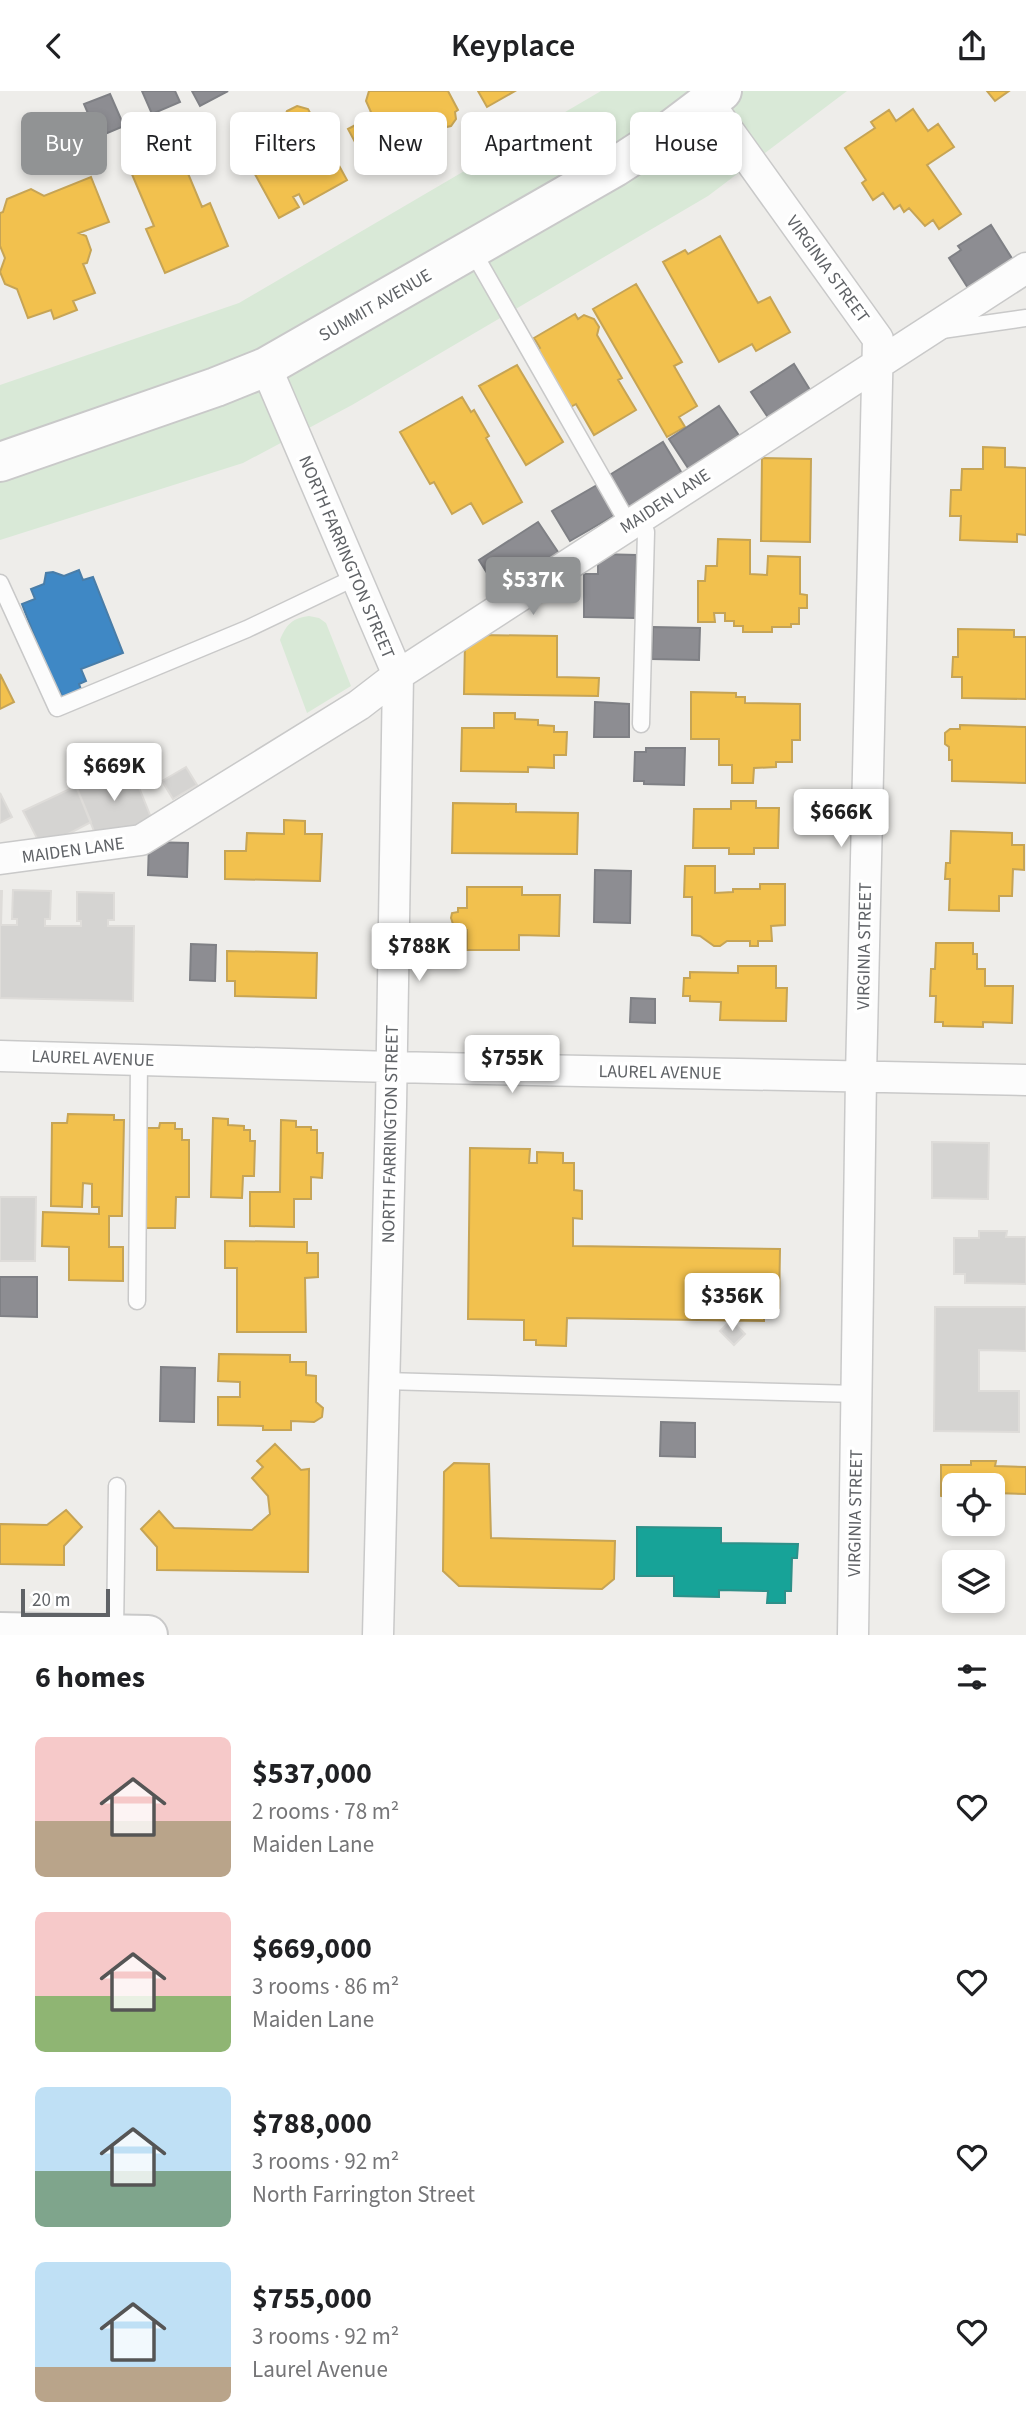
<!DOCTYPE html>
<meta charset="utf-8">
<style>
:root{--surface:#fff;--page:#f2f2f2;--text:#202124;--muted:#757577;--accent:#919394}
body{margin:0;font-family:"Source Sans 3",sans-serif;background:var(--page);color:var(--text);height:100vh;display:flex;flex-direction:column;font-size:26px;white-space:nowrap}
*{box-sizing:border-box;margin:0}
p{font-size:23px;color:var(--muted)}
.icon{flex:none;width:38px;height:38px;fill:none;stroke:currentColor;stroke-width:2;stroke-linecap:round;stroke-linejoin:round}
.map{position:relative;height:1544px;overflow:hidden}
.panel{display:flex;flex-direction:column;background:var(--surface);flex:1}
.panel>*{flex:none}
.hud{position:absolute;left:21px;top:21px;width:985px;height:63px;display:flex;gap:14px}
.controls{position:absolute;left:942px;top:1382px;display:grid;gap:14px}
.controls a{display:grid;place-items:center;width:63px;height:63px;border-radius:10px;background:var(--surface);box-shadow:0 4px 10px #0003;font-size:35px}
.scale{position:absolute;left:21px;bottom:18px;width:89px;box-sizing:border-box;padding-left:7px;border:4px solid #5f6266;border-top:0;font-size:19px;line-height:24px;white-space:nowrap;color:#5f6266;-webkit-text-stroke:5px #fff;paint-order:stroke}
.price{position:absolute;translate:-50% -60px;padding:0 16px;border-radius:7px;background:#fff;color:#222;font-size:23px;line-height:46px;filter:drop-shadow(0 2px 4px #0008)}
.price::after{content:'';position:absolute;left:50%;top:42px;width:21px;height:16px;margin-left:-10px;background:inherit;clip-path:polygon(0 0,100% 0,50% 100%)}
.price.selected{background:var(--accent);color:#fff}
ul{padding:0;list-style:none}
li{display:flex;align-items:center;gap:21px;height:175px;padding:0 35px}
li span{display:grid;place-items:center;flex:none;width:196px;height:140px;border-radius:10px;color:#555}
li>.icon{margin-inline-start:auto}
span .icon{width:84px;height:84px;fill:#fffc;stroke-width:1}
li b{font-size:30px}
h2{display:flex;justify-content:space-between;align-items:center;height:84px;padding:0 35px;font-size:30px}
.chip{padding:0 24px;border-radius:10px;background:var(--surface);box-shadow:0 4px 10px #0003;font-size:24px;line-height:63px}
.chip.selected{background:var(--accent);color:#fff}
header{display:flex;justify-content:space-between;align-items:center;height:91px;padding:0 35px;background:var(--surface);font-size:32px;font-weight:600}
.map>svg:first-child{display:block}
.green{fill:#d9e9d7}
.homes{fill:#f2c14e;stroke:#c6a455;stroke-width:2}
.schools{fill:#3f88c5;stroke:#497da8;stroke-width:2}
.public{fill:#17a398;stroke:#2d9089;stroke-width:2}
.industry{fill:#8d8d92;stroke:#7f8085;stroke-width:2}
.building{fill:#d5d4d2;stroke:#dedcd9;stroke-width:2}
.lines{fill:none;stroke-linecap:round;stroke-linejoin:round}
.service-casing{stroke:#c9c9c9;stroke-width:19}
.minor-casing{stroke:#c9c9c9;stroke-width:33}
.tertiary-casing{stroke:#c9c9c9;stroke-width:42}
.service{stroke:#fcfcfc;stroke-width:16}
.minor{stroke:#fcfcfc;stroke-width:30}
.tertiary{stroke:#fcfcfc;stroke-width:38}
.labels{text-anchor:middle;stroke-width:7;stroke-linejoin:round;paint-order:stroke}
.street-label{font-size:18px;fill:#5f6266;stroke:#fff}
</style>
<header><svg class="icon" aria-label="back" viewBox="0 0 24 24"><path d="M15 5l-7 7 7 7"/></svg>Keyplace<svg class="icon" aria-label="share" viewBox="0 0 24 24"><path d="M12 15V3M7 8l5-5 5 5M5 13v7h14v-7"/></svg></header>
<div class="map">
<svg width="1026" height="1544" viewBox="0 0 1026 1544">
<rect width="100%" height="100%" fill="#eeedea"/>
<!-- green -->
<path class="green" d="M601,0H847L708,105L352,314L243,372L0,449V294L239,212Z
M309,525L319,527L326,532L351,595L307,622L280,549C286,534 292,527 309,525Z"/>
<!-- homes -->
<path class="homes" d="M369,0H448L458,19L455,21L456,28L451,35L442,37L443,40L406,61L397,59L390,62L383,60L365,70L348,38L363,30L361,27L371,21L366,10Z
M478,0H515L487,16Z
M987,0H1009L995,10Z
M297,15L308,18L347,89L304,113L299,103L293,106L299,116L279,127L245,65L236,64L232,56L234,48L245,42L254,44L283,29L287,20Z
M913,18L928,40L938,33L954,56L927,74L961,123L939,138L933,129L925,135L909,117L904,121L900,114L894,118L883,102L873,109L862,92L866,89L845,57L875,37L871,31L889,19L896,30Z
M179,61L202,116L210,112L228,155L165,182L146,138L154,135L131,81Z
M91,86L109,131L79,142L86,145L91,159L87,172L83,173L95,202L73,210L77,219L54,228L51,219L28,227L17,198L5,193L0,181L5,167L0,155V122L3,121L7,108L31,98L44,105Z
M720,145L758,212L770,206L790,241L756,260L752,253L719,271L663,171L685,159L688,163Z
M636,193L682,271L674,275L697,315L679,326L685,336L667,346L593,218Z
M575,223L578,228L584,224L594,228L599,236L597,244L622,287L618,289L636,319L594,344L576,313L569,317L535,260L540,257L534,247Z
M517,274L563,351L526,374L479,295Z
M462,306L471,321L474,319L489,345L486,347L522,411L483,433L471,412L452,423L434,391L430,393L400,341Z
M983,356L1005,357V376L1026,377V444L1017,443V451L960,449L961,425H950L951,399H961L962,378H983Z
M762,367L811,368L810,451L761,450Z
M718,448L750,449V483L767,484L768,465L800,466V503L807,504V517H799V533H791V536H772V541H743V535H734V530H725V522H714L715,531H698V490H705L706,475H717Z
M958,538L1014,539V546H1026V608L962,607V586H952L953,566H958Z
M479,544L557,545V586L599,587L598,605L464,603L465,552Z
M0,583L14,611L0,618Z
M691,601L736,602V606H745V612L800,613V649H792V671H776V676L754,677L753,692H732V674H719V648H691Z
M494,622H515V628L538,629V634L554,635V641H567L566,664H554V677L528,676V681L461,680L462,637H494Z
M960,634L1026,636V692L952,690V669H949V656L945,653V642L950,638H960Z
M731,710H756V717H779L778,757H754V763H729V757H693L694,718H731Z
M453,712L516,713V721L578,722L577,763L452,762Z
M284,729L305,730V743H322L320,790L225,788V760H246L247,742L284,743Z
M951,740L1012,742V754H1024V779L1013,778L1012,805H999V820L949,819L950,788H945L946,772H950Z
M685,775H715V802L733,801V798H760V793H785V834L771,835L772,850H758V855H750V850H727L720,855H714L700,845L692,844V806H684Z
M467,796H522V804H560L559,845L519,844V859H467V839H458V835L453,833L451,827L452,822L458,821V817H467Z
M936,852H973V863H977V878H985V895H1013L1012,932L983,931V936L943,935V931H935L936,905H930L931,878H935Z
M227,860L317,862L316,907L235,905V890H227Z
M738,875H776V897H787L786,930L720,929L721,911L690,910V905H683L684,887H690V881L738,882Z
M68,1023L114,1024V1029H124L122,1125H109V1156H123V1190L69,1189V1156L42,1155L43,1121L99,1123V1116H92V1093L83,1092L82,1116L51,1115L52,1032H67Z
M213,1027L228,1028V1034L244,1035V1039H250V1050H255L254,1085H243L242,1107L211,1106Z
M281,1029L296,1030V1036H311V1039H317V1062H323L322,1087L311,1086V1108H294V1136L250,1135V1101H280Z
M160,1032H175V1038H182V1049H189V1106H176L175,1137H144L146,1037H159Z
M470,1057L530,1058L529,1072H537V1061L563,1062V1072H574V1099L582,1100V1128L573,1127V1155L780,1158L779,1217L764,1218V1230L567,1227L566,1255L536,1254V1249H524V1229L468,1228Z
M225,1150L307,1151V1162H318V1186L305,1187L306,1241H237V1177H225Z
M219,1263L290,1264V1271H306V1284L316,1285V1311L323,1317L322,1326L314,1331L291,1330V1339H263V1335L218,1334V1306H240V1291L218,1290Z
M275,1353L301,1379L309,1378L308,1481L157,1479V1456L141,1438L159,1420L174,1437L252,1439L270,1423L268,1405L252,1387L263,1376L257,1370Z
M971,1370H996L995,1375L1026,1376V1403L994,1402L992,1426V1395H954V1419H945L946,1406L941,1405V1374H971Z
M454,1372L489,1373L491,1447L615,1450L614,1488L602,1498L459,1495L443,1480L444,1381Z
M66,1419L82,1436L64,1455V1474L0,1473V1433L47,1434Z"/>
<!-- schools -->
<path class="schools" d="M79,479L83,489L93,486L123,562L81,578L86,590L79,593L82,601L63,609L60,600L56,601L22,513L35,508L31,498L44,493L46,482L53,481L64,485Z"/>
<!-- public -->
<path class="public" d="M637,1436L721,1437V1452L798,1453L797,1467H792L791,1500H785V1512H767L768,1500L719,1499V1506L674,1505V1485H637Z"/>
<!-- industry -->
<path class="industry" d="M142,0H175L180,11L152,23Z
M192,0H228L200,15Z
M110,3L124,35L98,46L84,13Z
M991,134L1018,177L973,205L949,167L961,159L958,155Z
M794,273L815,307L773,334L751,301Z
M719,315L742,349L692,383L669,348Z
M663,351L686,389L631,423L608,385Z
M597,394L615,424L570,450L552,420Z
M538,431L562,467L502,506L479,469Z
M598,463L636,464L635,527L584,526V483H598Z
M653,536L700,537L699,569L652,568Z
M595,611L629,613V646H594Z
M646,657H685L684,694L644,693V690H634L635,661H646Z
M149,751L188,752L187,786L148,784Z
M595,779L631,780L630,832L594,831Z
M191,853L216,854L215,890L190,889Z
M631,907L655,908V932L630,931Z
M0,1186H37V1226L0,1225Z
M161,1276L195,1277L194,1331L160,1330Z
M661,1331L695,1332V1366L660,1365Z"/>
<!-- building -->
<path class="building" d="M130,674L152,729L98,750L76,695Z
M186,676L197,694L173,708L162,690Z
M76,695L91,731L42,757L23,720Z
M0,702L12,726L0,732Z
M13,799L51,800L50,828H45V835H81V830H77V801L114,802V829H108V835H134L133,910L0,907V800H2L1,834H17V828H12Z
M932,1051L989,1052L988,1108L932,1107Z
M0,1106H36L35,1170H0Z
M979,1140H1007L1006,1146H1026V1193L965,1192V1183H954V1147H979Z
M935,1216H1026V1260L979,1259V1300H1019V1341L934,1340Z
M731,1229L745,1243L734,1254L720,1240Z"/>
<g class="lines">
<defs>
<path id="service" d="M472,159L624,425L646,441L641,633
M942,239L1026,227
M0,492L57,617L247,538L356,486
M137,1210L139,969
M385,1290L857,1303
M115,1543L117,1395"/>
<path id="minor" d="M708,11L878,248L861,985L853,1544
M266,276L398,584L391,1015L378,1544
M0,768L141,749L359,614L398,584L1026,177
M0,965L392,976L1026,989"/>
<path id="tertiary" d="M0,371L216,296L266,276L615,76L664,44L722,0
M0,1541L148,1544"/>
</defs>
<!-- service casing -->
<use href="#service" class="service-casing"/>
<!-- minor casing -->
<use href="#minor" class="minor-casing"/>
<!-- tertiary casing -->
<use href="#tertiary" class="tertiary-casing"/>
<!-- service -->
<use href="#service" class="service"/>
<!-- minor -->
<use href="#minor" class="minor"/>
<!-- tertiary -->
<use href="#tertiary" class="tertiary"/>
</g>
<g class="labels">
<!-- street labels -->
<g class="street-label">
<text transform="translate(828 178) rotate(54)" y="6">VIRGINIA STREET</text>
<text transform="translate(375 214) rotate(-30)" y="6">SUMMIT AVENUE</text>
<text transform="translate(665 410) rotate(-33)" y="6">MAIDEN LANE</text>
<text transform="translate(347 466) rotate(67)" y="6">NORTH FARRINGTON STREET</text>
<text transform="translate(73 759) rotate(-8)" y="6">MAIDEN LANE</text>
<text transform="translate(864 855) rotate(-89)" y="6">VIRGINIA STREET</text>
<text transform="translate(93 967) rotate(2)" y="6">LAUREL AVENUE</text>
<text transform="translate(660 981) rotate(1)" y="6">LAUREL AVENUE</text>
<text transform="translate(390 1043) rotate(-89)" y="6">NORTH FARRINGTON STREET</text>
<text transform="translate(855 1422) rotate(-89)" y="6">VIRGINIA STREET</text>
</g>
</g>
</svg>
<div class="controls">
<a><svg class="icon" aria-label="locate" viewBox="0 0 24 24"><circle cx="12" cy="12" r="6"/><path d="M12 2v4M12 18v4M2 12h4M18 12h4"/></svg></a>
<a><svg class="icon" aria-label="layers" viewBox="0 0 24 24"><path d="M12 4l9 5-9 5-9-5zM3 14l9 5 9-5"/></svg></a>
</div>
<div class="scale">20 m</div>
<b class="price selected" style="left:533px;top:526px">$537K</b>
<b class="price" style="left:114px;top:712px">$669K</b>
<b class="price" style="left:841px;top:758px">$666K</b>
<b class="price" style="left:419px;top:892px">$788K</b>
<b class="price" style="left:512px;top:1004px">$755K</b>
<b class="price" style="left:732px;top:1242px">$356K</b>
<div class="hud">
<a class="chip selected">Buy</a>
<a class="chip">Rent</a>
<a class="chip">Filters</a>
<a class="chip">New</a>
<a class="chip">Apartment</a>
<a class="chip">House</a>
</div>
</div>
<section class="panel">
<h2>6 homes<svg class="icon" aria-label="filters" viewBox="0 0 24 24"><path d="M4 7h16M4 17h16"/><circle cx="9" cy="7" r="2"/><circle cx="15" cy="17" r="2"/></svg></h2>
<ul>
<li><span style="background:linear-gradient(#f6c9c9 60%,#b9a48a 0)"><svg class="icon" aria-label="home" viewBox="0 0 24 24"><path d="M3 11l9-7 9 7M6 9v11h12V9"/></svg></span><div><b>$537,000</b><p>2 rooms · 78 m²</p><p>Maiden Lane</p></div><svg class="icon" aria-label="heart" viewBox="0 0 24 24"><path d="M12 20l-8-8c-3-5 5-10 8-4 3-6 11-1 8 4z"/></svg></li>
<li><span style="background:linear-gradient(#f6c9c9 60%,#8fb573 0)"><svg class="icon" aria-label="home" viewBox="0 0 24 24"><path d="M3 11l9-7 9 7M6 9v11h12V9"/></svg></span><div><b>$669,000</b><p>3 rooms · 86 m²</p><p>Maiden Lane</p></div><svg class="icon" aria-label="heart" viewBox="0 0 24 24"><path d="M12 20l-8-8c-3-5 5-10 8-4 3-6 11-1 8 4z"/></svg></li>
<li><span style="background:linear-gradient(#bfe0f5 60%,#7fa58c 0)"><svg class="icon" aria-label="home" viewBox="0 0 24 24"><path d="M3 11l9-7 9 7M6 9v11h12V9"/></svg></span><div><b>$788,000</b><p>3 rooms · 92 m²</p><p>North Farrington Street</p></div><svg class="icon" aria-label="heart" viewBox="0 0 24 24"><path d="M12 20l-8-8c-3-5 5-10 8-4 3-6 11-1 8 4z"/></svg></li>
<li><span style="background:linear-gradient(#bfe0f5 75%,#b9a48a 0)"><svg class="icon" aria-label="home" viewBox="0 0 24 24"><path d="M3 11l9-7 9 7M6 9v11h12V9"/></svg></span><div><b>$755,000</b><p>3 rooms · 92 m²</p><p>Laurel Avenue</p></div><svg class="icon" aria-label="heart" viewBox="0 0 24 24"><path d="M12 20l-8-8c-3-5 5-10 8-4 3-6 11-1 8 4z"/></svg></li>
</ul>
</section>
